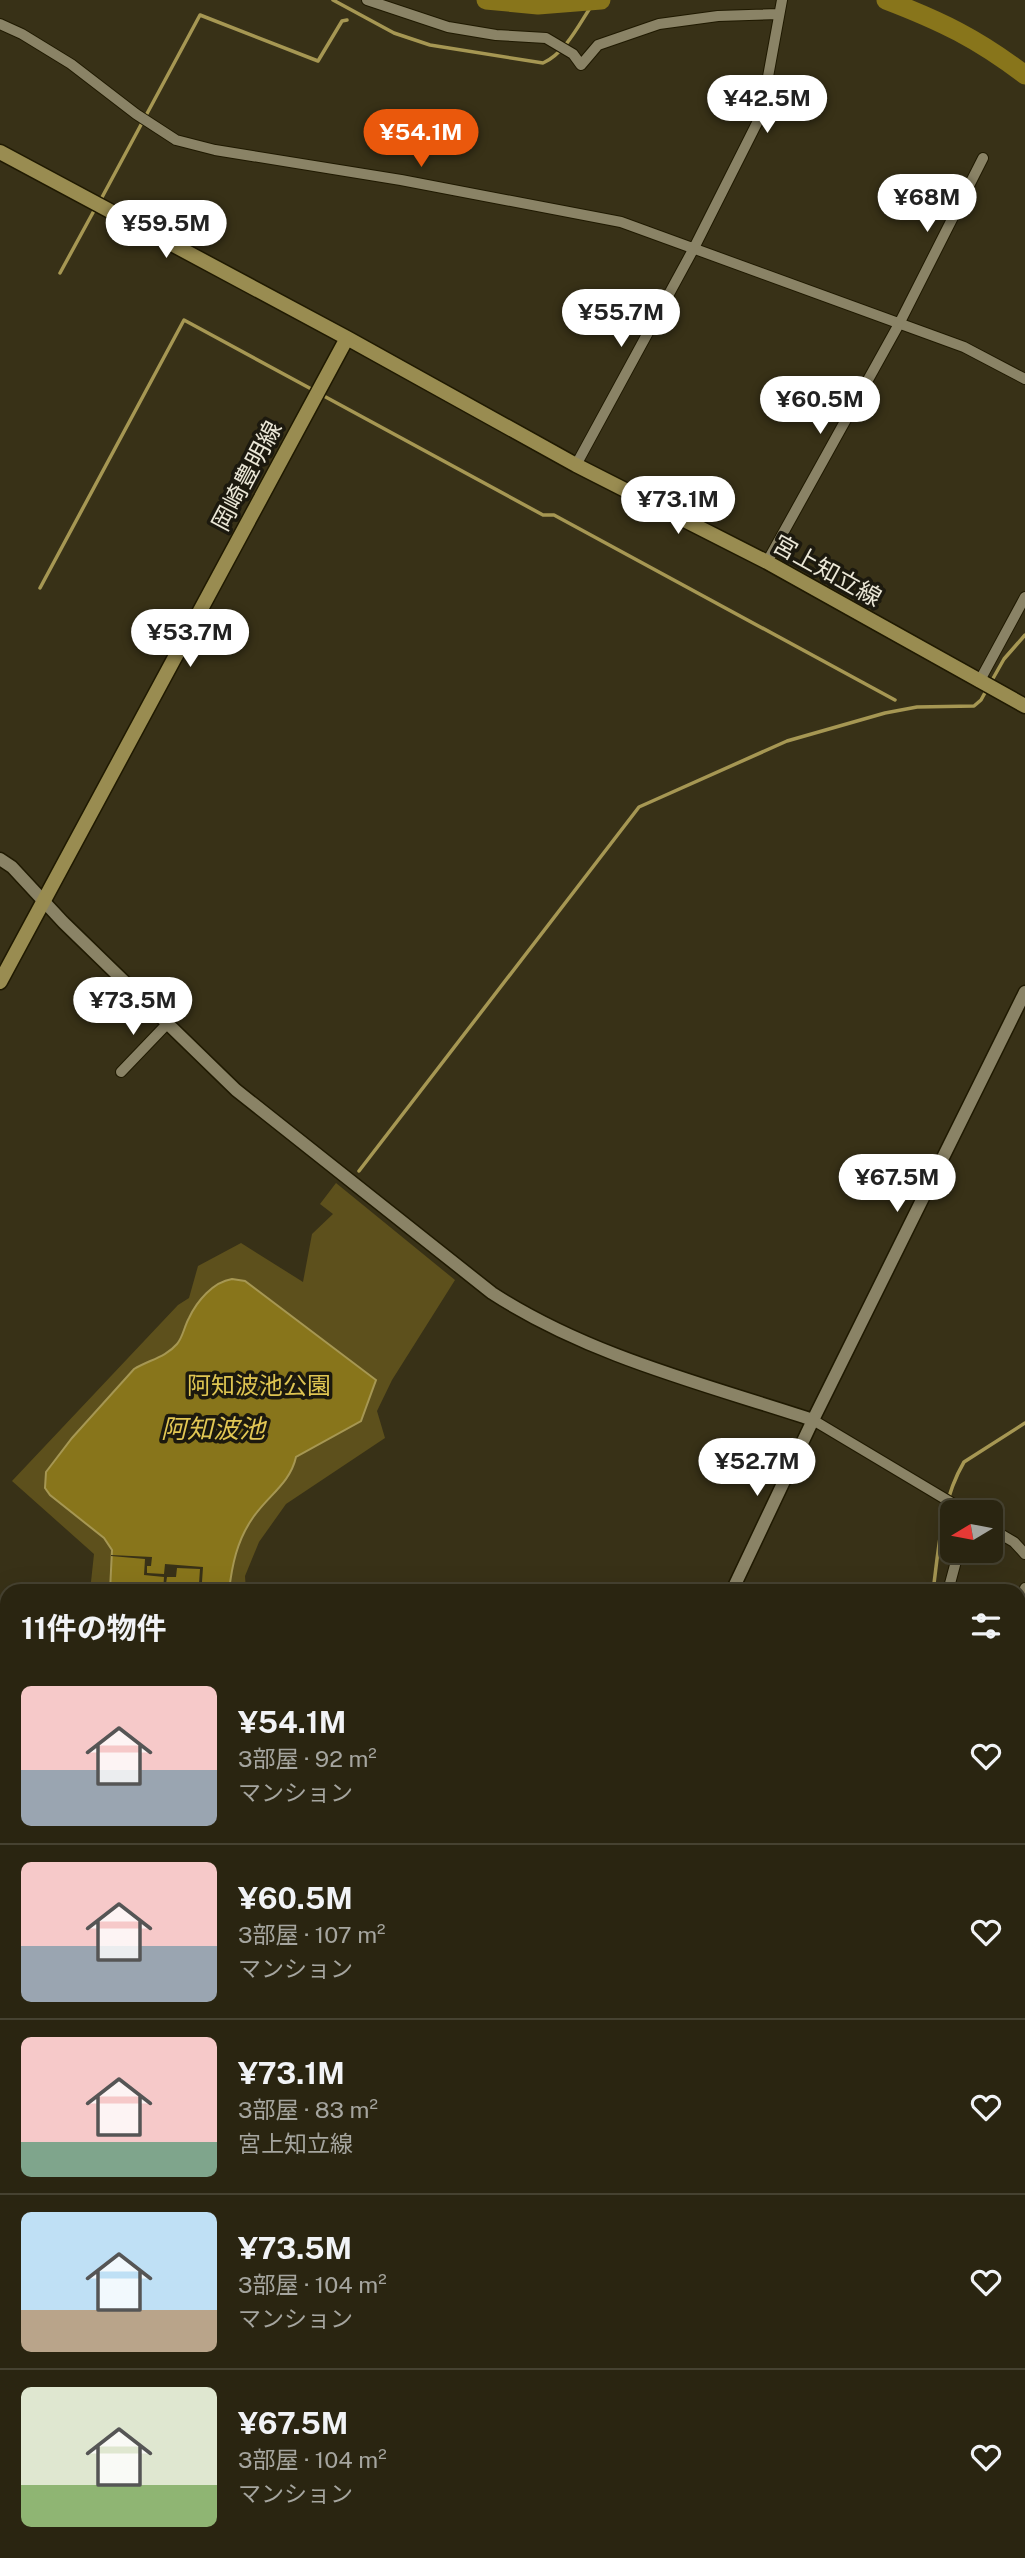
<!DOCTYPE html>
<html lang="ja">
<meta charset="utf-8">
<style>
:root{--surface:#2a2511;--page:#322d1a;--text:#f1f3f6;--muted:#a5a59f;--line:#464231;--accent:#ea580c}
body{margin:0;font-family:"Public Sans","Noto Sans JP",sans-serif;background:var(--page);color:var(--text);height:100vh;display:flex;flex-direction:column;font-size:26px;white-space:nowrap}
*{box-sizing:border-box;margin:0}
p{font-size:23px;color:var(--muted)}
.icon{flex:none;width:38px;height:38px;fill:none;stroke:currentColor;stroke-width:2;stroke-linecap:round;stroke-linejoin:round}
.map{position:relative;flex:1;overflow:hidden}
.details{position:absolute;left:0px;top:1584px;width:1026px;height:975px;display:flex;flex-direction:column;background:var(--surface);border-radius:21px 21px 0 0;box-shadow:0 7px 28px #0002,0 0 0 2px var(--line)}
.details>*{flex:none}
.needle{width:46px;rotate:260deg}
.controls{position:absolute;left:940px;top:1500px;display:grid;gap:14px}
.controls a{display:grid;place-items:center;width:63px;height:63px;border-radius:10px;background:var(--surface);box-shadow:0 7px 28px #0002,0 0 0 2px var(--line);font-size:35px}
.price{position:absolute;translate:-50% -60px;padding:0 16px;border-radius:24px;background:#fff;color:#222;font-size:23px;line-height:46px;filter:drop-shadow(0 2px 4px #0008)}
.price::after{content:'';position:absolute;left:50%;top:42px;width:21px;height:16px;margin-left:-10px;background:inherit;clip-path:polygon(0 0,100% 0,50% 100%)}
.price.active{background:var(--accent);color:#fff}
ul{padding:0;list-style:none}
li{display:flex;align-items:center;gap:21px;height:175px;padding:0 21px}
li+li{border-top:2px solid var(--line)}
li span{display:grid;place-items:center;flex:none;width:196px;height:140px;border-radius:10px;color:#555}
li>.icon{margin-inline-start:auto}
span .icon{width:84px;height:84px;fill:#fffc;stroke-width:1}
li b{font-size:30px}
h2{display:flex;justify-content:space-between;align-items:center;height:84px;padding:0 21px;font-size:30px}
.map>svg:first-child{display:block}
.green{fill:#5d501c}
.water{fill:#88751b;stroke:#a69753;stroke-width:2}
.pier{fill:#383117}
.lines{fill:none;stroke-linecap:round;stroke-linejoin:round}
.stream{stroke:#a69753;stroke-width:3.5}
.river{stroke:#88751b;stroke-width:19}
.minor-casing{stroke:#1f1901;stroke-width:12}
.tertiary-casing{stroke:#1f1901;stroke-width:15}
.secondary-casing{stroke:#1f1901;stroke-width:17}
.minor{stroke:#8a8366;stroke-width:10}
.tertiary{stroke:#8a8366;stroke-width:12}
.secondary{stroke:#998c51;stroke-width:14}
.labels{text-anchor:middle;stroke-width:7;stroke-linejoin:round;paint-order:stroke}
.street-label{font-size:24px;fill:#ebe7d7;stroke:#1c190e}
.park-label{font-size:24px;fill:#dfc552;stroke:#1c190e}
.water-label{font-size:26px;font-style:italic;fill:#e2c754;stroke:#1c190e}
</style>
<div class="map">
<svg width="1025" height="2558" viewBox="0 0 1025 2558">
<rect width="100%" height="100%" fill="#383117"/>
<!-- green -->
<path class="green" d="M336,1183L455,1280L392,1380L377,1411L385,1438L286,1504L259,1542L245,1576L246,1591H90L94,1554L12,1481L178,1305L189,1298L198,1266L241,1243L303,1282L312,1234L333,1214L320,1204Z
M0,1916L7,1927V2009L0,2013Z
M0,2443L7,2446V2506L0,2528Z"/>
<!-- water -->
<path class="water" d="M232,1279L245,1281L376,1380L361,1421L296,1457C290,1484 267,1496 252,1519C237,1541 232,1565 229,1591H110L112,1550L104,1538L50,1495L45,1488L46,1472L72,1438L134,1369C149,1360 166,1357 177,1344C183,1337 184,1327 189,1318C197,1301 213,1282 232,1279Z"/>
<!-- pier -->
<path class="pier" d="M111,1555L152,1557L151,1566H147V1573L164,1574L165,1564L203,1567L202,1582L231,1584V1587L199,1584L200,1569L177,1568L176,1577H167L165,1591H163L164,1577L144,1575L145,1559L111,1556Z"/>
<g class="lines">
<!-- stream -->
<path class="stream" d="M333,0L394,33L430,45L543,63C567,52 580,22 594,2
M100,201L200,15L318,61L342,21L347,20
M60,273L96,207
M322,395L543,515H554L895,700
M40,588L184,320L315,391
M991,682L1004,659L1025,635
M359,1171L639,807L787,741L885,713L917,707L974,706L981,700L987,689
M933,1591C939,1547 941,1501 964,1462L1025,1423"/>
<!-- river -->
<path class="river" d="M486,0L538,5L601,0
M886,0C941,21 978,39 1025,75"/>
<defs>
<path id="minor" d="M367,0L448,27L496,35L546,38L573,54L581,65L598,45L659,24L718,16L779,14
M0,24L22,34L71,64L136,114L176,140L215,150L401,180L621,222L964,347L1025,379
M576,465L694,248L761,115L782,0
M767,562L899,324L983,158
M979,682L1025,597
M121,1072L167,1024
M813,1420L967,1512
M990,1528L1014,1542L1025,1554
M948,1591L959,1550
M1021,1757L1025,1588
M1018,1784L1025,1785
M1018,1875L1025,1876
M1018,2255L1025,2226
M1018,2336L1025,2338
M407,2552L411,2558
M554,2552L560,2558
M763,2552L768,2558
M948,2552L951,2558
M490,2558L500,2552"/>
<path id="tertiary" d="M0,859L12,867L63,922L236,1090L492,1293C589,1356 704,1384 813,1420
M732,1591L813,1420L1025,992
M0,1666L7,1675
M0,2020L7,2016
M1018,2451L1025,2457"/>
<path id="secondary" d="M0,152L347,338L576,465L767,562L1025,706
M0,982L347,338"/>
</defs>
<!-- minor casing -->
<use href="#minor" class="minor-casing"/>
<!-- tertiary casing -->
<use href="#tertiary" class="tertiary-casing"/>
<!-- secondary casing -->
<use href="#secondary" class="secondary-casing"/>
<!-- minor -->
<use href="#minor" class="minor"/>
<!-- tertiary -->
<use href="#tertiary" class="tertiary"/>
<!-- secondary -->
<use href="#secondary" class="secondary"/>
</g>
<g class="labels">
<!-- street labels -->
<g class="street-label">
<text transform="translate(247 476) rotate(-62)" y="8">岡崎豊明線</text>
<text transform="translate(827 571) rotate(29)" y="8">宮上知立線</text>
</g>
<!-- park labels -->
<g class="park-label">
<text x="259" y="1394">阿知波池公園</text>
</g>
<!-- water labels -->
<g class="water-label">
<text x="213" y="1438">阿知波池</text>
</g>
</g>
</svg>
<div class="controls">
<a><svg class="needle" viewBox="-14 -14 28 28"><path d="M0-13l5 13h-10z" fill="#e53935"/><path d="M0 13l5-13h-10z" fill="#a5a59f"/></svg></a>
</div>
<b class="price" style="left:767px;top:135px">¥42.5M</b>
<b class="price active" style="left:421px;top:169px">¥54.1M</b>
<b class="price" style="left:927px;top:234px">¥68M</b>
<b class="price" style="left:166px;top:260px">¥59.5M</b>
<b class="price" style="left:621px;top:349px">¥55.7M</b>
<b class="price" style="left:820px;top:436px">¥60.5M</b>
<b class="price" style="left:678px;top:536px">¥73.1M</b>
<b class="price" style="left:190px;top:669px">¥53.7M</b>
<b class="price" style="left:133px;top:1037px">¥73.5M</b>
<b class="price" style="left:897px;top:1214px">¥67.5M</b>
<b class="price" style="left:757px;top:1498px">¥52.7M</b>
<section class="details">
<h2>11件の物件<svg class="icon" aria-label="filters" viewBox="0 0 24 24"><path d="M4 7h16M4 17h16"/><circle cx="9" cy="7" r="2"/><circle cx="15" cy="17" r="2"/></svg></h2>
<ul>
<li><span style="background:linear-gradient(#f6c9c9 60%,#9aa5b1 0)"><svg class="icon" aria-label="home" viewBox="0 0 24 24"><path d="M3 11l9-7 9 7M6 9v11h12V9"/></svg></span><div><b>¥54.1M</b><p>3部屋 · 92 m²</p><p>マンション</p></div><svg class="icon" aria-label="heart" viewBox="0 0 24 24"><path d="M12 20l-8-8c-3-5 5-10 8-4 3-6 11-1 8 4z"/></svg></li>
<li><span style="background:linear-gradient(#f6c9c9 60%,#9aa5b1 0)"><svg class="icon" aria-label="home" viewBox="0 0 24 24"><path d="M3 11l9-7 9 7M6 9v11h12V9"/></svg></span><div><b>¥60.5M</b><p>3部屋 · 107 m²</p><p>マンション</p></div><svg class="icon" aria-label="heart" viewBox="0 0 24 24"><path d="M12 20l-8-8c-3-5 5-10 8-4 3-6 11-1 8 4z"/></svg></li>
<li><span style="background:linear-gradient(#f6c9c9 75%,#7fa58c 0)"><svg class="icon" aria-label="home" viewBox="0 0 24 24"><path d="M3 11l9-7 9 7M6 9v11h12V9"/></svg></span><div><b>¥73.1M</b><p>3部屋 · 83 m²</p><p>宮上知立線</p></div><svg class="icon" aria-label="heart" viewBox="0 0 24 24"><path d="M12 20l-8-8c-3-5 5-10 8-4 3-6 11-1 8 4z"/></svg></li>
<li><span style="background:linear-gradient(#bfe0f5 70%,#b9a48a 0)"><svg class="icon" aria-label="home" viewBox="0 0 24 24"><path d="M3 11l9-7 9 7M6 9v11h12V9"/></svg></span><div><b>¥73.5M</b><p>3部屋 · 104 m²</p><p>マンション</p></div><svg class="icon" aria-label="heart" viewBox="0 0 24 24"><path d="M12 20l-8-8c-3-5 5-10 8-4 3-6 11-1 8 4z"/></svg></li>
<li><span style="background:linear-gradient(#dfe7d0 70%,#8fb573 0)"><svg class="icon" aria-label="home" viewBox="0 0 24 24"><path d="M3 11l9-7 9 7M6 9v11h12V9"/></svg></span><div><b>¥67.5M</b><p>3部屋 · 104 m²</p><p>マンション</p></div><svg class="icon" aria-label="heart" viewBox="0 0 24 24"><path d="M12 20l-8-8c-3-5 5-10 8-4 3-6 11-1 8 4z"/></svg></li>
</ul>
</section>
</div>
